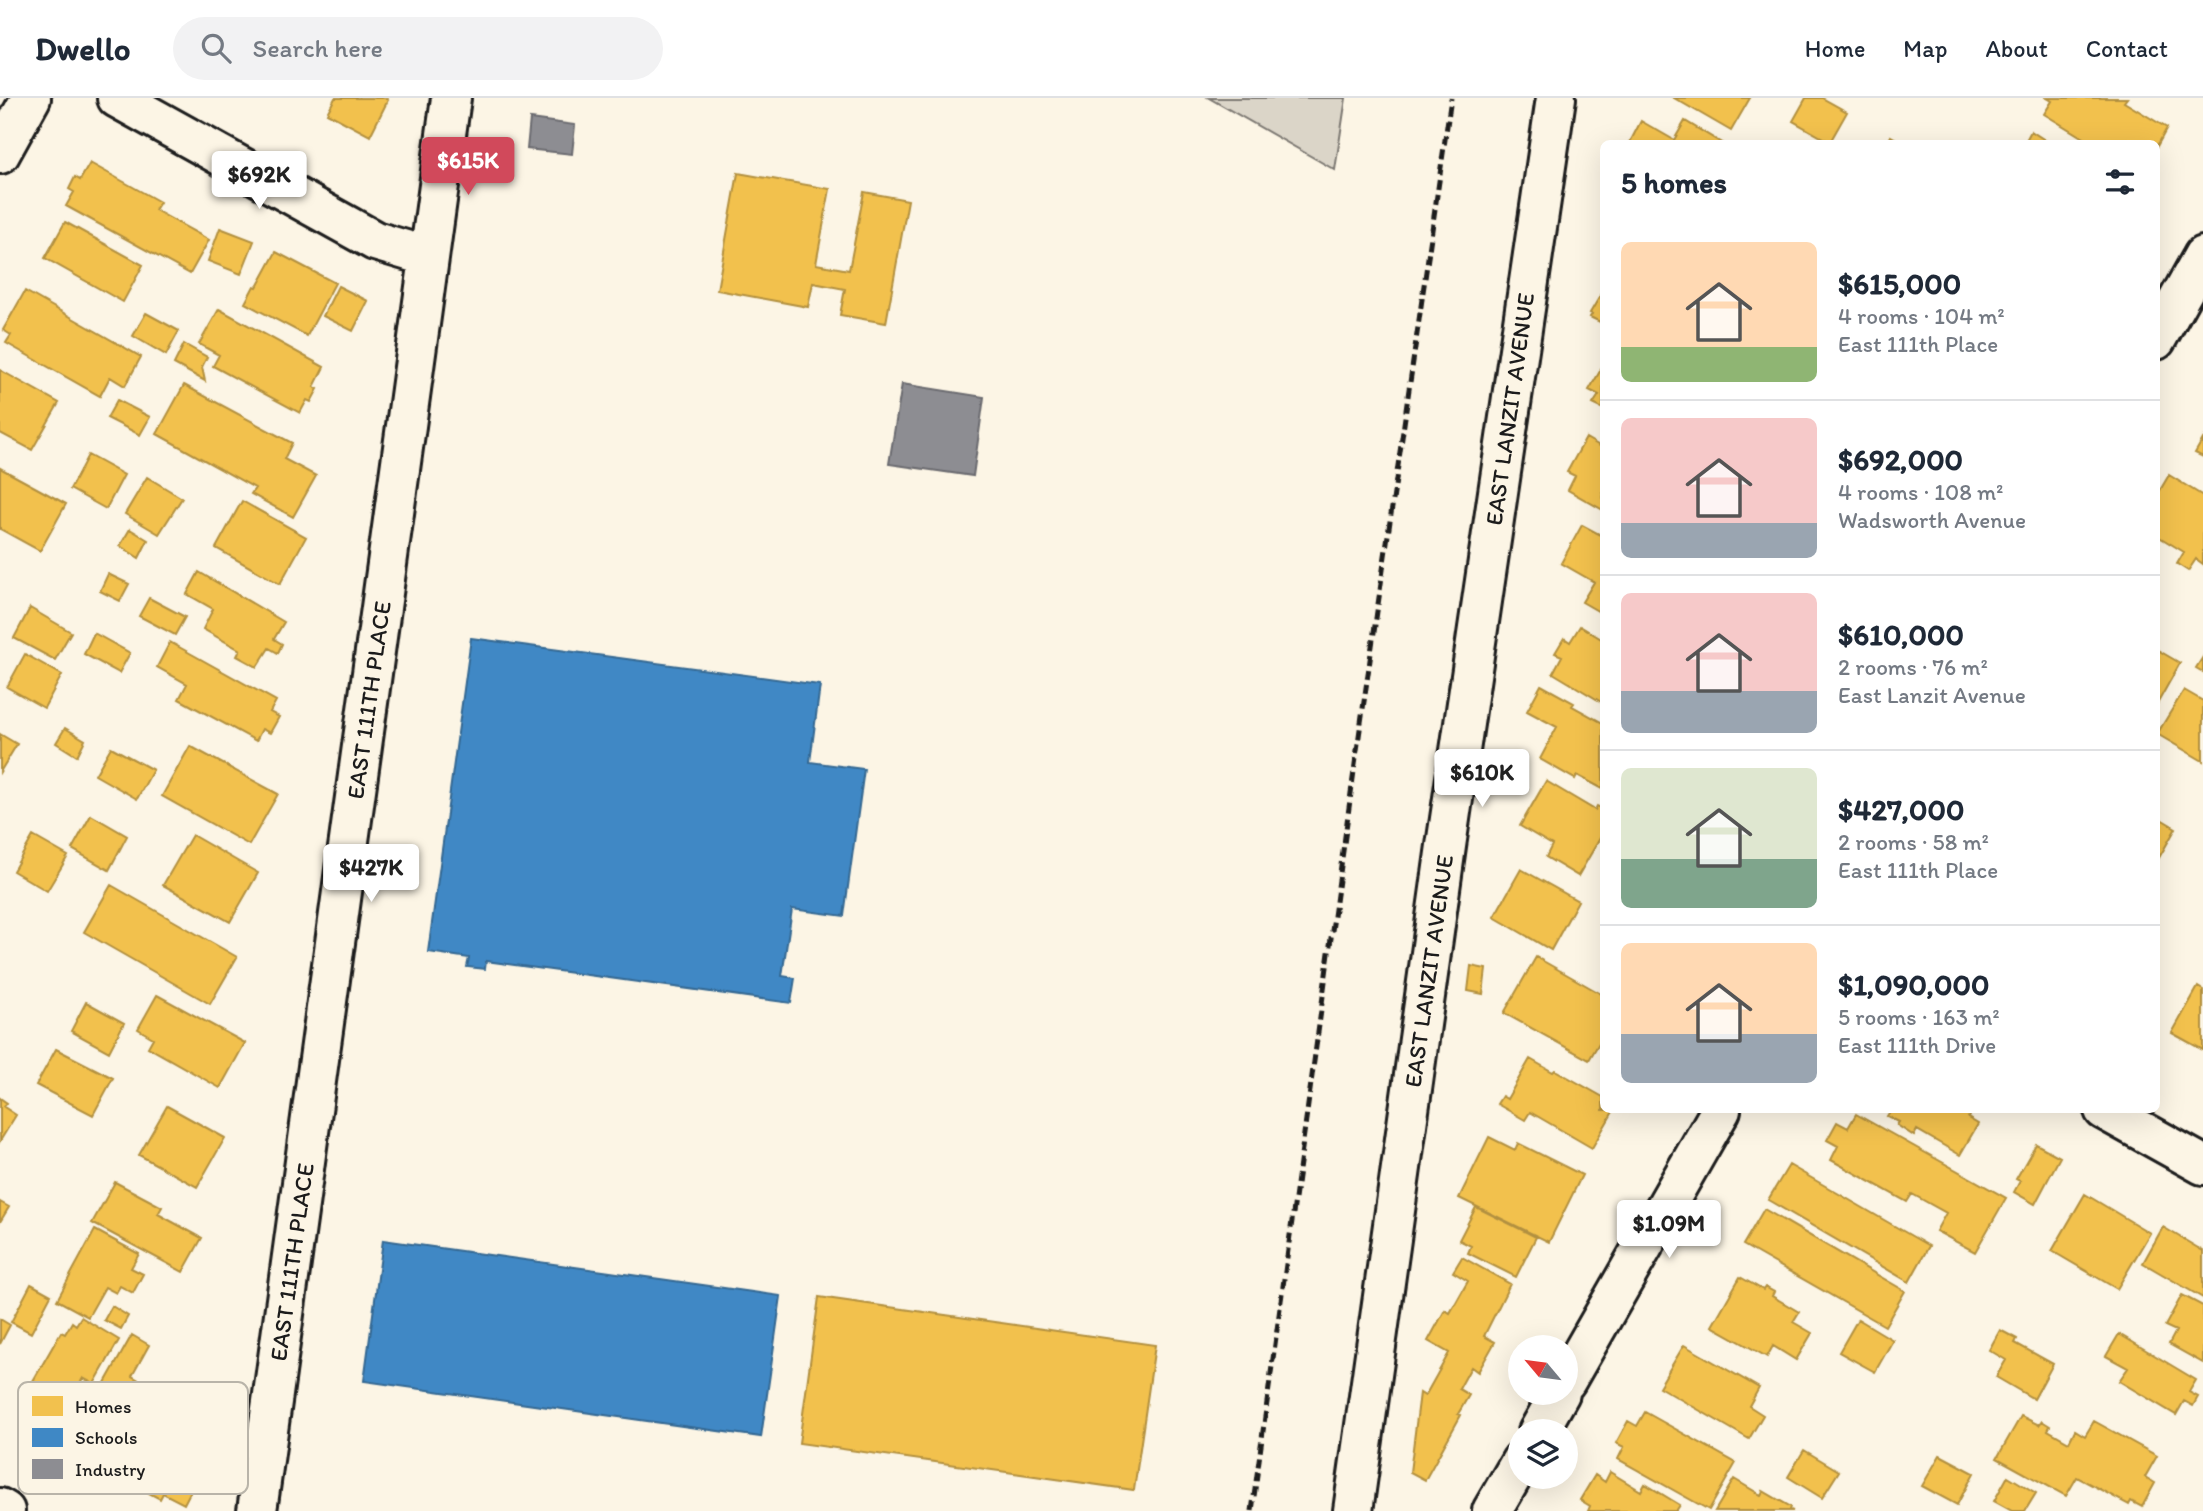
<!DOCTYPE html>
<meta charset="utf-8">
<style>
:root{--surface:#fff;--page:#f2f2f3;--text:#1f2937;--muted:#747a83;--line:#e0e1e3;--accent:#d1495b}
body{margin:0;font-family:Itim,sans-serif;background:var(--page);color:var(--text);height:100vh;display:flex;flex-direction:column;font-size:26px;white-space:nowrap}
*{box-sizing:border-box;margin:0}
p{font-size:23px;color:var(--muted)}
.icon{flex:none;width:38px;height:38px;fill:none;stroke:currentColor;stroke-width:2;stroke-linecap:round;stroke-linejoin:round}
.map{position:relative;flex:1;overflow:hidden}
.panel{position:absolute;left:1600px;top:42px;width:560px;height:973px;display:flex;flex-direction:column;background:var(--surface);border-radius:10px;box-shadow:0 7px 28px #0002}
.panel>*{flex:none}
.needle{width:46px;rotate:299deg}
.tools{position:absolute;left:1508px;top:1237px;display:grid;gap:14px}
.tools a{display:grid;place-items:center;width:70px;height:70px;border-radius:50%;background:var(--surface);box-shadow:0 7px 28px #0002;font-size:35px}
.price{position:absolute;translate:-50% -60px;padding:0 16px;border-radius:7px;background:#fff;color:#222;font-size:23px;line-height:46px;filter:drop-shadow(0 2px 4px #0008)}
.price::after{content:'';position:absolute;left:50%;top:42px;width:21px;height:16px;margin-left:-10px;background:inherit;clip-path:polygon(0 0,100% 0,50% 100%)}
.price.active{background:var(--accent);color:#fff}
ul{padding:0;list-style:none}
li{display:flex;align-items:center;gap:21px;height:175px;padding:0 21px}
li+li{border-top:2px solid var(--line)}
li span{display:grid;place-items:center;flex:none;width:196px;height:140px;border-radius:10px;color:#555}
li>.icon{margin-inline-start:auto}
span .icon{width:84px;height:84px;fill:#fffc;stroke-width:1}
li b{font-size:30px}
h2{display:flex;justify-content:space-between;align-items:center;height:84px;padding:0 21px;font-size:30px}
header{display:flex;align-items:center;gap:42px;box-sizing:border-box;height:98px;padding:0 35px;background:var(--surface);border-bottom:2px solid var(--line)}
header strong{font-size:33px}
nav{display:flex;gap:38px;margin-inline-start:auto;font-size:24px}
.search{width:490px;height:63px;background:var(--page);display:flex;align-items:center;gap:18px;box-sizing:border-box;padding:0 24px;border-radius:38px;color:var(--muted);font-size:26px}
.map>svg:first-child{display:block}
.green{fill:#dbd5c8;stroke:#7c7872;stroke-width:2}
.homes{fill:#f2c14e;stroke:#b2903f;stroke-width:2}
.schools{fill:#3f88c5;stroke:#346892;stroke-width:2}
.industry{fill:#8d8d92;stroke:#6b6b6f;stroke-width:2}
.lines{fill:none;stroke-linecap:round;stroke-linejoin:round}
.minor-casing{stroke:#1c1c1c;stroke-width:44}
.minor{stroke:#fcf5e5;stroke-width:38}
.rail{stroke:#1c1c1c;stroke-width:5;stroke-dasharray:10 5;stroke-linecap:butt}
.labels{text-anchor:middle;stroke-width:7;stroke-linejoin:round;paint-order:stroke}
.street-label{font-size:24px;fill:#1c1c1c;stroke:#fcf5e5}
.key{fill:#fcf5e5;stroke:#b9b4a9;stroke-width:2}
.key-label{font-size:19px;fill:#1c1c1c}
</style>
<header>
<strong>Dwello</strong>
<div class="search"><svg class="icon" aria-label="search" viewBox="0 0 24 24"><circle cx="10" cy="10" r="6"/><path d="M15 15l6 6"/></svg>Search here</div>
<nav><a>Home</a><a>Map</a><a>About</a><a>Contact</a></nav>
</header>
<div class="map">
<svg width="2203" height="1413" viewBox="0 0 2203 1413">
<rect width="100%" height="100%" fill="#fcf5e5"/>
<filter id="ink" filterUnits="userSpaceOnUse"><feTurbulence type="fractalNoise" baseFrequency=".0143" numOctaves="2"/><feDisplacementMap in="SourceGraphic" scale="14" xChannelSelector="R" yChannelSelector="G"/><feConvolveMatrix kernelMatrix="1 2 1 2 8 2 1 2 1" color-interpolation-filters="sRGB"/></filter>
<g filter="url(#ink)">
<!-- green -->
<path class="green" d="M1209,0H1346L1335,72Z"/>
<!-- homes -->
<path class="homes" d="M335,0H386L388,2L370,38L327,15Z
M1674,0H1750L1731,33Z
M1806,0H1822L1847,14L1830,44L1793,23Z
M2047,0H2127L2124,4L2167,30L2156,50V46H2093L2044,16L2052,3Z
M1641,23L1674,42L1685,23L1723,46H1629Z
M2031,33L2051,46H2024Z
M1891,38L1905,46H1887Z
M90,65L160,104L155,112L209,142L190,176L66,108L74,94L69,91L75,79L80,82Z
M738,75L830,91L816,166L849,172L864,94L908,102L886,225L840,217L845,191L813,185L808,209L717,192Z
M65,124L143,167L123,204L45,160Z
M220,130L254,143L241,176L208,163Z
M276,154L335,185L307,238L245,205L254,188L257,189Z
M338,188L368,203L353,233L323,218Z
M25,193L141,259L125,288L110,279L100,298L6,245L11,237L3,232Z
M1603,193V221L1600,224L1590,219L1592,216L1590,215Z
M219,211L324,269L314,289L318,291L311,304L307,302L300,315L213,268L219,257L199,246Z
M146,215L179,233L166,257L133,238Z
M184,246L207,259L202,269L205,283L174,266Z
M1603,268V311L1593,306L1599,297L1589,292Z
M0,272L59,305L32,352L0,335Z
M184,287L292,345L284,361L316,378L293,419L251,396L255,390L157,336Z
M117,302L150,319L140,337L107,320Z
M1586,340L1603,350V412L1568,392L1575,378L1567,374Z
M2203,341V359L2195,355Z
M88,357L124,377L106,411L70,391Z
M0,370L66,406L40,453L0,431Z
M2169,377L2203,398V466L2196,461L2188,473L2177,466L2184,454L2156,437V399Z
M147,379L182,400L159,436L125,416Z
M242,403L306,439L280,486L216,450Z
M1582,427L1603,438V516L1582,504L1594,484L1561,465Z
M130,431L148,442L139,460L120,448Z
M199,474L284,524L274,541L282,546L278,555L269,550L257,569L237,558L240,552L203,531L213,511L187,496Z
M108,476L129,486L120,503L100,493Z
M149,500L185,519L175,537L139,518Z
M30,510L71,534L55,562L14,540Z
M1580,528L1603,542V605L1553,575L1562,558L1555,555L1564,540L1570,544Z
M94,535L130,555L119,575L84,556Z
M170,544L276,603L270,614L279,619L270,635L262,631L256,643L179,601L187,586L157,569Z
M2156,551L2180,565L2156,608Z
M25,556L62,577L44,610L7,589Z
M2203,559V574L2196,570Z
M1541,587L1574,605L1572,608L1603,625V691L1577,677L1575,681L1540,661L1557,629L1527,613Z
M2184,592L2203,603V663L2157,636Z
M65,630L85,642L77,658L56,645Z
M0,636L17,646L0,674Z
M190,648L278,696L249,747L162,698Z
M111,649L153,672L137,701L95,677Z
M1546,683L1595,712L1597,708L1603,711V735L1578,778L1546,759L1552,747L1520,728Z
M91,717L127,738L109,772L72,751Z
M2156,718L2176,730L2156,765Z
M192,737L258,775L230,824L163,787Z
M33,738L68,758L47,793L13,773Z
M1521,771L1578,803L1551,852L1494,819Z
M111,787L237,859L210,906L84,834Z
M1536,859L1603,897V947L1599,945L1589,962L1504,915Z
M1471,868L1486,871L1483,896L1468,893Z
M2198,889L2203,892V952L2172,935Z
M157,897L245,945L220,990L148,949L153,940L138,931Z
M86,904L124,925L109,954L71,933Z
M56,951L113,980L93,1017L36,987Z
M1530,961L1553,974L1555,972L1603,999V1012H1614L1592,1050L1530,1014L1525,1022L1497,1006L1502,998L1507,1001Z
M0,1000L7,1005L4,1009L16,1017L0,1043Z
M167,1008L225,1040L197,1089L139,1057Z
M1891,1012H1963L1970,1016L1968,1020L1978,1026L1960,1057L1917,1032L1914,1038L1897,1027L1899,1024L1887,1018Z
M1856,1016L2006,1100L1975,1154L1936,1133L1946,1115L1912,1096L1907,1104L1831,1062L1838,1048L1827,1042L1837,1024L1848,1030Z
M1489,1039L1515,1052L1518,1045L1582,1077L1549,1144L1459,1100Z
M2036,1046L2060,1059L2035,1106L2014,1094L2020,1083L2016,1081Z
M1789,1067L1929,1148L1909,1184L1768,1102Z
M115,1084L162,1109L158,1116L202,1140L183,1174L92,1125Z
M2085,1096L2150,1135L2117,1191L2052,1153Z
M0,1104L9,1109L0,1124Z
M1476,1109L1536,1139L1516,1179L1468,1155L1471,1148L1459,1142Z
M1764,1111L1905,1193L1885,1228L1743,1147Z
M2163,1129L2203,1153V1200L2143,1165Z
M95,1132L139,1156L131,1170L143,1176L133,1195L120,1188L116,1195L105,1189L88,1219L57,1202Z
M1462,1159L1510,1186L1484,1238L1495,1244L1478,1274L1471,1269L1459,1291L1469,1297L1458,1316L1461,1317L1425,1382L1410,1374L1420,1295L1425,1298L1449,1255L1428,1243L1445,1212L1450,1215L1468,1183L1453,1174Z
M1740,1179L1763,1192L1765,1189L1774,1194L1772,1198L1799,1214L1793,1224L1812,1235L1796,1262L1773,1248L1767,1259L1712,1228Z
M31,1186L51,1197L31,1235L11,1224Z
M2182,1197L2203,1208V1265L2169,1246L2176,1233L2165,1228Z
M819,1199L1155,1247L1134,1392L799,1345Z
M112,1208L128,1218L121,1231L104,1222Z
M81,1219L119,1242L94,1286L83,1280L69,1304L33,1283L61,1234L65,1236L72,1224L76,1227Z
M0,1221L10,1227L0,1246Z
M1858,1221L1893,1242L1875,1274L1839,1254Z
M2000,1232L2017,1241L2015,1245L2053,1266L2034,1301L1996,1279L2006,1262L1989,1252Z
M2119,1236L2196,1282L2189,1294L2198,1299L2193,1308L2184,1303L2176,1317L2119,1283L2128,1270L2106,1258Z
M132,1237L149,1247L132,1278L158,1293L115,1369L71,1345Z
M1684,1247L1759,1290L1749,1308L1763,1317L1749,1341L1659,1289Z
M185,1298L206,1309L188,1343L194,1346L183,1369L199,1377L184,1406L163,1395L160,1401L149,1395L152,1389L140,1382Z
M1645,1314L1736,1365L1709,1412L1618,1361L1624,1349L1616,1345L1628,1323L1637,1328Z
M2021,1318L2039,1327L2042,1323L2050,1328L2048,1332L2069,1344L2075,1332L2085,1338L2094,1323L2157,1358L2145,1379L2155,1385L2142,1409L2131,1403L2129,1407L2077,1379L2066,1398L1997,1360Z
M1804,1352L1839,1373L1822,1400L1788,1379Z
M1940,1357L1974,1375L1957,1407L1922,1388Z
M1610,1374L1641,1393L1645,1386L1680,1407L1676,1413H1588L1590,1408L1580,1402L1595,1377L1605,1384Z
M2008,1378L2036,1395L2025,1413H2012L1994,1403Z
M1734,1381L1761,1397L1763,1393L1791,1409L1790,1412L1793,1413H1715Z"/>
<!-- schools -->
<path class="schools" d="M471,540L820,587L810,664L864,671L844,818L792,811L782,878L795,880L791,905L486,863L485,871L467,869L469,860L428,854Z
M383,1142L781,1198L761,1339L364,1283Z"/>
<!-- industry -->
<path class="industry" d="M530,21L575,27L572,56L527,51Z
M902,286L984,299L973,378L889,366Z"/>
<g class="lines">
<defs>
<path id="minor" d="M117,0L375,143L429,159
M0,56L31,0
M2156,242L2203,158
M2104,1012L2203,1067
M1566,1283L1721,1012
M1538,1334L1560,1295
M0,1410L5,1413
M257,1413L451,0
M1353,1413L1446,748L1556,0
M1492,1413L1521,1363"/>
</defs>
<!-- minor casing -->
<use href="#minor" class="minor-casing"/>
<!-- minor -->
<use href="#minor" class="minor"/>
<!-- rail -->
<path class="rail" d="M1252,1413L1355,666L1451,0"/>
</g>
</g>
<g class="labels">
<!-- street labels -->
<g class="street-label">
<text transform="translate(1510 311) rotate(-82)" y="8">EAST LANZIT AVENUE</text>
<text transform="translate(369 602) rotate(-82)" y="8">EAST 111TH PLACE</text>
<text transform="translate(1429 873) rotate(-82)" y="8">EAST LANZIT AVENUE</text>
<text transform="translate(292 1164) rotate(-82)" y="8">EAST 111TH PLACE</text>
</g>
</g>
<!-- legend -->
<rect x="18" y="1284" width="230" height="112" rx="10" class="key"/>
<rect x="32" y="1298" width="31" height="20" fill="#f2c14e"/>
<rect x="32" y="1330" width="31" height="19" fill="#3f88c5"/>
<rect x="32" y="1361" width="31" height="20" fill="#8d8d92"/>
<g class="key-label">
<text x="75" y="1315">Homes</text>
<text x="75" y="1346">Schools</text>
<text x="75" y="1378">Industry</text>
</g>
</svg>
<div class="tools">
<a><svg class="needle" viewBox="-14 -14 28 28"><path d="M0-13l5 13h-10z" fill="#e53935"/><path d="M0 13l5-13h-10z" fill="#747a83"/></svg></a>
<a><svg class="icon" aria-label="layers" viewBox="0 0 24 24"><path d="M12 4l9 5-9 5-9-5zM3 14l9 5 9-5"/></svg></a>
</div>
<b class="price active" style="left:468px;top:99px">$615K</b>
<b class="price" style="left:259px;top:113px">$692K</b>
<b class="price" style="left:1482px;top:711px">$610K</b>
<b class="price" style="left:371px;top:806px">$427K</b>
<b class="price" style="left:1669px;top:1162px">$1.09M</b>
<section class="panel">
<h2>5 homes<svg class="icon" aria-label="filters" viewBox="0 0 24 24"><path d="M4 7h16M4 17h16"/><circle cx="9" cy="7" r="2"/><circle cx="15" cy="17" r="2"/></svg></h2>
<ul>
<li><span style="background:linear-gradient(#ffd9b3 75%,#8fb573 0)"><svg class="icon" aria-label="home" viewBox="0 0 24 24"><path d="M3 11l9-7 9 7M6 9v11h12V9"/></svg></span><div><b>$615,000</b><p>4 rooms · 104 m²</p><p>East 111th Place</p></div></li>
<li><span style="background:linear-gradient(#f6c9c9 75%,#9aa5b1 0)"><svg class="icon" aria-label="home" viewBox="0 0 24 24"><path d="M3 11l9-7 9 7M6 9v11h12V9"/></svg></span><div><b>$692,000</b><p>4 rooms · 108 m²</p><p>Wadsworth Avenue</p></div></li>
<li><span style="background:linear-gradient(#f6c9c9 70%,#9aa5b1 0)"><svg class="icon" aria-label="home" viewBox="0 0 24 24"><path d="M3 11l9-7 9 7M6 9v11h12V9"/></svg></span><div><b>$610,000</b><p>2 rooms · 76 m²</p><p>East Lanzit Avenue</p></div></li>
<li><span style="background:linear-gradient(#dfe7d0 65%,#7fa58c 0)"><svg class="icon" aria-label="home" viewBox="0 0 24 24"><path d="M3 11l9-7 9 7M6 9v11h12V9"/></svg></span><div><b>$427,000</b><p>2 rooms · 58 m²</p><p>East 111th Place</p></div></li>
<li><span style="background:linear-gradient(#ffd9b3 65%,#9aa5b1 0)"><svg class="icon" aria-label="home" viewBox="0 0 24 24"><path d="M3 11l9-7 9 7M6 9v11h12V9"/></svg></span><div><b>$1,090,000</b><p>5 rooms · 163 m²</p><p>East 111th Drive</p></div></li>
</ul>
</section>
</div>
